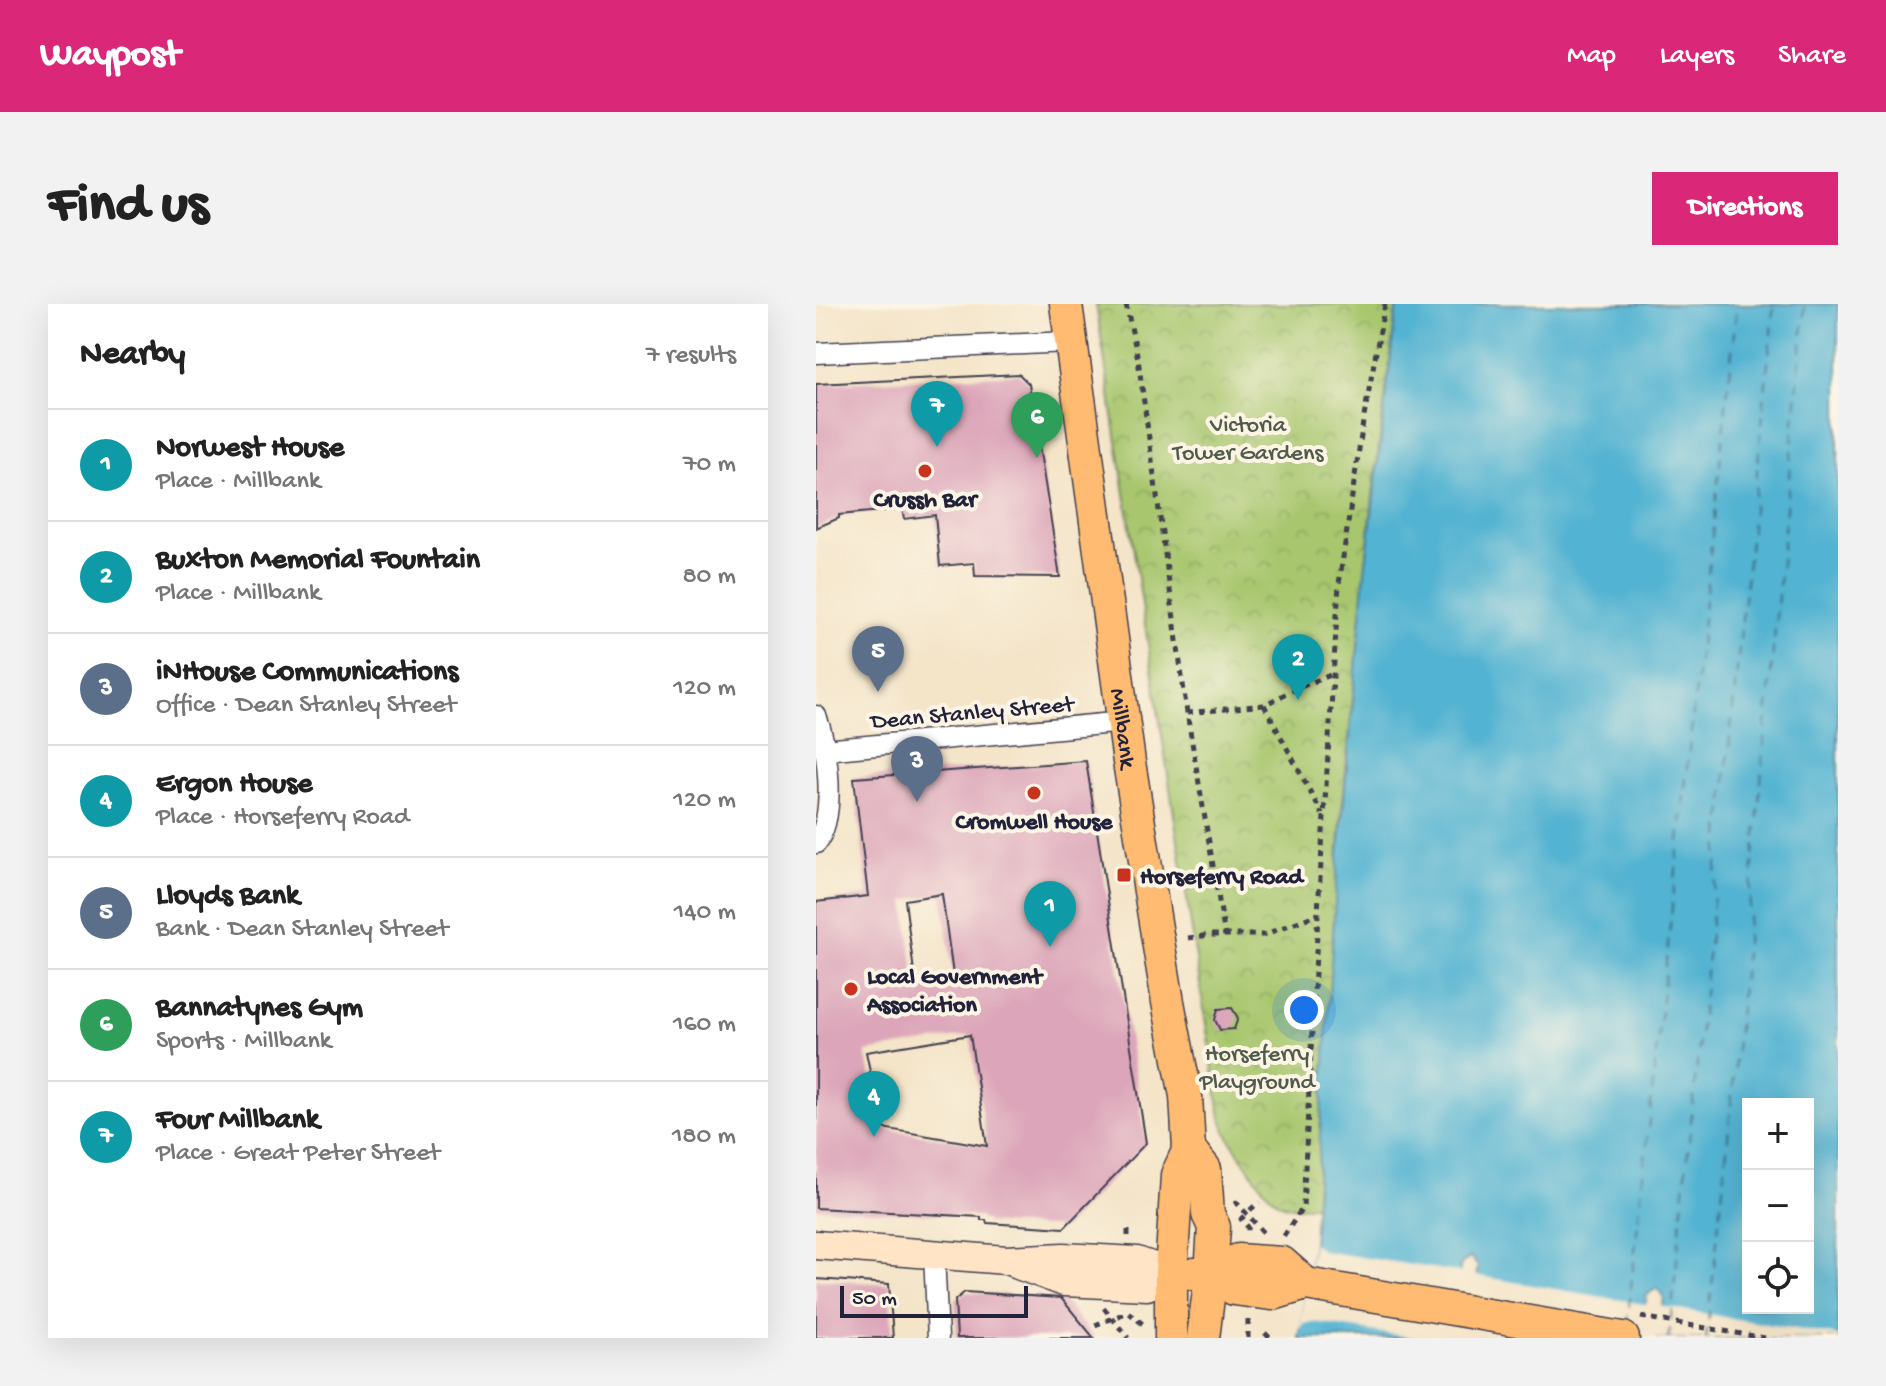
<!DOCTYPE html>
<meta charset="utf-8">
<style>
:root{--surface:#fff;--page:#f2f2f2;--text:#222;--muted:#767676;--line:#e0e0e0;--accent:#db2777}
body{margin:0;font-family:"Gochi Hand",sans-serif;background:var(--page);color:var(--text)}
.controls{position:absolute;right:24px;bottom:24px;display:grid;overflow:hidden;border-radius:0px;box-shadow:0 8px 32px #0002}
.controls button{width:72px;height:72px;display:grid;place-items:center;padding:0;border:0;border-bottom:2px solid var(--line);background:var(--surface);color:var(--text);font:40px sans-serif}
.scale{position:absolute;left:24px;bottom:20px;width:188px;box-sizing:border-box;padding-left:8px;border:4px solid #22223b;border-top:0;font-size:22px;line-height:28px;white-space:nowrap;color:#22223b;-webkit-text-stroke:6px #fcf5e5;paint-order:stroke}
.you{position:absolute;left:488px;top:706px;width:28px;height:28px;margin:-20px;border:6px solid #fff;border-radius:50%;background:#1a73e8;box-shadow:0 0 0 12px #1a73e833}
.badge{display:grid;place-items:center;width:52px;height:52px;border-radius:50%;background:var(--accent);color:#fff;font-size:26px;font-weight:700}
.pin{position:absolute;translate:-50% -66px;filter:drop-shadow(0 2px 4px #0008)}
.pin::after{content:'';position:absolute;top:42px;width:28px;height:24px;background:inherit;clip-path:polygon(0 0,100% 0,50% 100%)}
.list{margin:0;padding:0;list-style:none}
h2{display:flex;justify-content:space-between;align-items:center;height:104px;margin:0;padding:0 32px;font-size:34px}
h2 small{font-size:26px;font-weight:400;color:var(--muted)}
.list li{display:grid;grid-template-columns:52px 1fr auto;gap:24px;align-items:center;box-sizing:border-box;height:112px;padding:0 32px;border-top:2px solid var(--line)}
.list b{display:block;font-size:30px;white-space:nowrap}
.list p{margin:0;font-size:26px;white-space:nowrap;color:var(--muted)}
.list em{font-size:26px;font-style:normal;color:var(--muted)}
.icon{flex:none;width:44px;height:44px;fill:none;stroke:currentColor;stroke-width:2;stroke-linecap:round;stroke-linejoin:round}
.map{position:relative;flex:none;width:1022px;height:1034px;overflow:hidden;border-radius:0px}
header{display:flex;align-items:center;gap:48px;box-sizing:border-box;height:112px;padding:0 40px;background:var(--accent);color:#fff}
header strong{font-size:38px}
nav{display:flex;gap:44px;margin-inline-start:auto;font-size:28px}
.intro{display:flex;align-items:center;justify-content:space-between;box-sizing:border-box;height:192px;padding:0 48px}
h1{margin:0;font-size:56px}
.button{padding:20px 36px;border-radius:0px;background:var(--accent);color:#fff;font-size:28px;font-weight:700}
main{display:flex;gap:48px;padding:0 48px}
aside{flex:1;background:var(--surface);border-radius:0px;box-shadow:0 8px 32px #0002}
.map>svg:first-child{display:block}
.park{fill:url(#park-crowns);stroke:#647454;stroke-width:2}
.water{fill:#53b3d2;stroke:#3a6a86;stroke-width:2;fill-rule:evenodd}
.pier{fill:#f4e4c8}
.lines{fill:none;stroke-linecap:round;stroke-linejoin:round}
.ferry{stroke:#365c77;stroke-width:2;stroke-dasharray:10 8;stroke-linecap:butt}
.building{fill:#dca5b9;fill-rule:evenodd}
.minor-casing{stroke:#423f50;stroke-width:23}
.secondary-casing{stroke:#423f50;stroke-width:31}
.primary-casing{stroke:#423f50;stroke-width:35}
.path{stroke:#423f50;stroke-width:5;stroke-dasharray:6 6;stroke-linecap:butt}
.minor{stroke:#fff;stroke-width:20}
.secondary{stroke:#ffe4c6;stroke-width:28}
.primary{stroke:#febb71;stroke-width:32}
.poi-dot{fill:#c8321e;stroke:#fcf5e5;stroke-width:3}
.labels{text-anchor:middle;stroke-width:8;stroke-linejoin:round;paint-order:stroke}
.park-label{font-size:24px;fill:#515b4c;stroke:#fcf5e5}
.poi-label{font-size:24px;font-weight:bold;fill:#22223b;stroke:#fcf5e5}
.street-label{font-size:24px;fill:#22223b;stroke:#fcf5e5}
</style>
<header>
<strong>Waypost</strong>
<nav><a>Map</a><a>Layers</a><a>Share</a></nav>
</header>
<div class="intro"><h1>Find us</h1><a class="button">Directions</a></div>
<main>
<aside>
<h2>Nearby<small>7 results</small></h2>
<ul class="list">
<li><span class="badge" style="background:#0f9aa8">1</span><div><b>Norwest House</b><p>Place · Millbank</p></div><em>70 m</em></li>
<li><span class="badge" style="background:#0f9aa8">2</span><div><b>Buxton Memorial Fountain</b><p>Place · Millbank</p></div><em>80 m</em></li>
<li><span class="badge" style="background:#5c6f8a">3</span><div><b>iNHouse Communications</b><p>Office · Dean Stanley Street</p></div><em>120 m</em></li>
<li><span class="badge" style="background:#0f9aa8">4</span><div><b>Ergon House</b><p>Place · Horseferry Road</p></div><em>120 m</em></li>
<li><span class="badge" style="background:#5c6f8a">5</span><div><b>Lloyds Bank</b><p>Bank · Dean Stanley Street</p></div><em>140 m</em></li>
<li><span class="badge" style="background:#2e9e5b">6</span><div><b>Bannatynes Gym</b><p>Sports · Millbank</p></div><em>160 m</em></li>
<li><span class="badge" style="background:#0f9aa8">7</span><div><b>Four Millbank</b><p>Place · Great Peter Street</p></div><em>180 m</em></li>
</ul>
</aside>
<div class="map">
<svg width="1022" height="1034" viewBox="0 0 1022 1034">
<defs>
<pattern id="park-crowns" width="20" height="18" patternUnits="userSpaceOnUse" patternTransform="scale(2)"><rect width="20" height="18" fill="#a7c66d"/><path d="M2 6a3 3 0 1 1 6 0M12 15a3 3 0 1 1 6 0" fill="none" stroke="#8faa5f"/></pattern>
</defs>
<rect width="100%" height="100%" fill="#fcf5e5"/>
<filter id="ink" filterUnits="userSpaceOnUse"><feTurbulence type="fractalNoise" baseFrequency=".0125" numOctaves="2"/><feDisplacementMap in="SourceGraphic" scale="16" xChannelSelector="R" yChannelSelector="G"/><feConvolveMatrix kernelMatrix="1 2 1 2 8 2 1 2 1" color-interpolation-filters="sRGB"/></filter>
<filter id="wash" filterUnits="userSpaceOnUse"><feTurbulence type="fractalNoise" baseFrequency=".006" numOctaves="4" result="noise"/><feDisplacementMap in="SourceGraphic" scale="32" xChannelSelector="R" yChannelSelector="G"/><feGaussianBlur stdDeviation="1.8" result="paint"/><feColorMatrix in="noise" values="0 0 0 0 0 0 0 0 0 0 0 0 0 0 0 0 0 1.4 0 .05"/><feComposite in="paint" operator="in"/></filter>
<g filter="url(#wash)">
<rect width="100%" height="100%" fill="#f4e4c8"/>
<!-- park -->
<path class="park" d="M280,0h301l-24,190 -33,338 -24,373c-11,2 -27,3 -37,-2 -13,-6 -50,-62 -55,-77 -3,-7 -4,-16 -6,-24z"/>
<!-- water -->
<path class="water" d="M581,0h441v1034h-181l7,-40 -7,-10 -10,7 -8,43h-175l14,-71 -7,-10 -10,7 -14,74h-148l14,-96 23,-357 29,-314zM932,800h60v204h-60z"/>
<!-- pier -->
<g class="pier">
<path d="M497,939l9,8 141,22 -12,65h-35l-102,-16 -10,2 -5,7z"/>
<path d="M656,971l177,30 -6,33h-183z"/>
<path d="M843,1002l179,30v2h-185z"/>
</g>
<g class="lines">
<!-- ferry -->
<g class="ferry">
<path d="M811,1021l110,-1021"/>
<path d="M853,1034l105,-1034"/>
<path d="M890,1034l19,-168 80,-866"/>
</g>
</g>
<g id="blocks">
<!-- building -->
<g class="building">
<path d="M203,70l10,10 31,193 -85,-1 -1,-13 -34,3 -5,-51 -31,4 -2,-10 -63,6v3l-23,10v-144z"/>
<path d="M270,457l60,382 -82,85 -77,-5 -1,-3h-5v-3l-165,-9v-306l52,-6 -14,-118zM126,590l11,81 -38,5 -10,-80zM154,731l17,111 -105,-18 -16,-76z"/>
<path d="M416,704l6,10 -4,11 -14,1 -5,-10 3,-11z"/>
<path d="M0,975l73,5 4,54h-77z"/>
<path d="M149,988l96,6 33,40h-137l-2,-38z"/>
</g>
</g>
</g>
<g filter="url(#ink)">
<use href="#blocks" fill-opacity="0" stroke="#423f50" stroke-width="2"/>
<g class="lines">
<!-- minor casing -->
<g class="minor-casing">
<g id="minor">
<path d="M0,49l254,-11"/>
<path d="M0,412c12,32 21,99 0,127"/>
<path d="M8,446l300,-28"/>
<path d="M118,951l4,83"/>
</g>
</g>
<!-- secondary casing -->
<g class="secondary-casing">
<g id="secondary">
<path d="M0,941l190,15 57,-3 74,4 34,12"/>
<path d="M202,961l46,17 83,4 24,-13"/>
</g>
</g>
<!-- primary casing -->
<g class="primary-casing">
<g id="primary">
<path id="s1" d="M250,0l63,458 39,240 18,94 3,53 -12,26 -6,98v65"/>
<path d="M373,845l16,20 3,45 6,13 -3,47 -8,64"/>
<path d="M378,970h17l27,-14 44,3 24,21"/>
<path d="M395,970l23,15 30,4 9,1 33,-10 317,54"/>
</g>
</g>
<!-- path -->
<g class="path">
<path d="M310,0l12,55 49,354 38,223"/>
<path d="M448,401l58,109"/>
<path d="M371,409l77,-8 31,-16 38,-15"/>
<path d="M372,634l22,-3h53l55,-21"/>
<path d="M419,897l31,34"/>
<path d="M434,906l9,-8"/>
<path d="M428,912l-3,3 7,8v8"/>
<path d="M312,932v-12"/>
<path d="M468,932l19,-29 16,-313 20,-310 24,-162 22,-118"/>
<path d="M288,1004l24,30"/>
<path d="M825,1013l124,21"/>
<path d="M279,1021l33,-13 16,13"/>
<path d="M449,1029l5,5"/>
<path d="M432,1034v-21"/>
</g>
<!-- minor -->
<use href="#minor" class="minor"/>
<!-- secondary -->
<use href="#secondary" class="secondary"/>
<!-- primary -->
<use href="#primary" class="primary"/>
</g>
</g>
<!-- markers -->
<g class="poi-dot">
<circle cx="109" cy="167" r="8"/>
<circle cx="218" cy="489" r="8"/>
<rect x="300" y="563" width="16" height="16" rx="4"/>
<circle cx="35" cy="685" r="8"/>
</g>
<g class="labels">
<!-- park labels -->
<g class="park-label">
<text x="432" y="127">Victoria<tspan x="432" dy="28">Tower Gardens</tspan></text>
<text x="441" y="756">Horseferry<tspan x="441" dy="28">Playground</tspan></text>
</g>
<!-- poi labels -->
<g class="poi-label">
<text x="109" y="202">Crussh Bar</text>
<text x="218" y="524">Cromwell House</text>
<text x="324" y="579" text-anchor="start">Horseferry Road</text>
<text x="51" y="679" text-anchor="start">Local Government<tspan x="51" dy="28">Association</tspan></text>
</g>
<!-- street labels -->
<g class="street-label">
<text transform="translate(156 407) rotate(-5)" y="8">Dean Stanley Street</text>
<text dy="8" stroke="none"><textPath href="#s1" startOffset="428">Millbank</textPath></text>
</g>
</g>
</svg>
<div class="controls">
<button>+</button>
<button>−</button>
<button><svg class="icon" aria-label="locate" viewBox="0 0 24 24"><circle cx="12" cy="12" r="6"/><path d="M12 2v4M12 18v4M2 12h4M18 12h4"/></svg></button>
</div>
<div class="scale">50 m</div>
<div class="you"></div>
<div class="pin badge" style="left:234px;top:643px;background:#0f9aa8">1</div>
<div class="pin badge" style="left:482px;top:396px;background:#0f9aa8">2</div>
<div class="pin badge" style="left:101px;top:498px;background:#5c6f8a">3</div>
<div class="pin badge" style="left:58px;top:833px;background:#0f9aa8">4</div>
<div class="pin badge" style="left:62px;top:388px;background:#5c6f8a">5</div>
<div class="pin badge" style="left:221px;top:154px;background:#2e9e5b">6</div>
<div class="pin badge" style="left:121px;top:143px;background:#0f9aa8">7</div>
</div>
</main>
